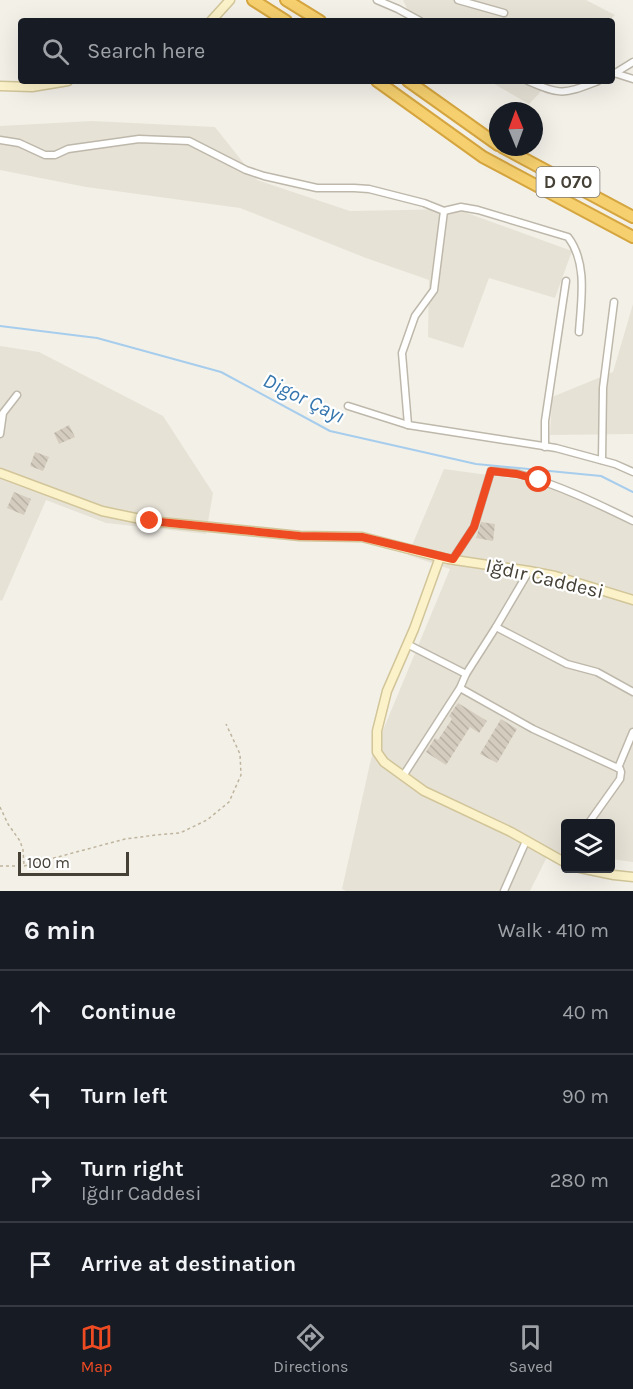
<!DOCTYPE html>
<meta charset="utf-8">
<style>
:root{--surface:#171b24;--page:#20242c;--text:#f1f3f6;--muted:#9ea1a6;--line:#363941;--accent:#ef4b23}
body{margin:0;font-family:Karla,sans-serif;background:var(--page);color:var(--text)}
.controls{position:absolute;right:18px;bottom:18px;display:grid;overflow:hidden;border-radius:6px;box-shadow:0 6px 24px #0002}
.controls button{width:54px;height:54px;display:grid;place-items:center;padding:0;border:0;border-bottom:2px solid var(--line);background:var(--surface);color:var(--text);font:30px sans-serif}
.compass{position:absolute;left:489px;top:102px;width:54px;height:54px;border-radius:50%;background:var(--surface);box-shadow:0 6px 24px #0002;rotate:359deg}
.scale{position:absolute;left:18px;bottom:15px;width:111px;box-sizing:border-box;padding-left:6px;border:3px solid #464137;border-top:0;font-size:16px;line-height:21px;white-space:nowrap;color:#464137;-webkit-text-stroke:4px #fff;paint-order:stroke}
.stop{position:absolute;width:18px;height:18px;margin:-14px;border:4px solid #ef4b23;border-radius:50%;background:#fff}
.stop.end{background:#ef4b23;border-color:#fff;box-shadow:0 2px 6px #0008}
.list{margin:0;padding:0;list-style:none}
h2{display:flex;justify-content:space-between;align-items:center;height:78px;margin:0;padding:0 24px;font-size:26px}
h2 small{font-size:20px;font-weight:400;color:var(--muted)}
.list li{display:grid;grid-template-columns:39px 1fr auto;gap:18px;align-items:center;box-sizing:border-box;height:84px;padding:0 24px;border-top:2px solid var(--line)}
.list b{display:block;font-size:22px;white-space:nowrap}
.list p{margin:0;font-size:20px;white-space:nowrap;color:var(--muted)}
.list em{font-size:20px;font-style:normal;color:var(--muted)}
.icon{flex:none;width:33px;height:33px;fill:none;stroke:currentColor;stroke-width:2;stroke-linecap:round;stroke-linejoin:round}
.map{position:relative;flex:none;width:633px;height:891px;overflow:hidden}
.search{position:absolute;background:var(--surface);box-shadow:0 6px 24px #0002;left:18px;right:18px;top:18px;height:66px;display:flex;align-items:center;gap:15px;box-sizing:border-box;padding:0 21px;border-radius:6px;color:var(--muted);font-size:22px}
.sheet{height:414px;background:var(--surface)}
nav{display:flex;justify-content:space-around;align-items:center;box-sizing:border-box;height:84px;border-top:2px solid var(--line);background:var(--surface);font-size:16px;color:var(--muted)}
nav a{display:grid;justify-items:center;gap:3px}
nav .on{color:var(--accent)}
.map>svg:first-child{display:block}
.residential{fill:#e7e2d6}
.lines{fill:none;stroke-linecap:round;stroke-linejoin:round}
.stream{stroke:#a7cded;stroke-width:2}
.building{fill:url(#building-back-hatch)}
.street-casing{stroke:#beb8ab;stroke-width:9}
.secondary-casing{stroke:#d1c599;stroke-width:11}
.highway-casing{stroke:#d5a53f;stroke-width:14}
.path{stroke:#bfb49d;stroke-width:1.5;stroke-dasharray:3 3;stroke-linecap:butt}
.street{stroke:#fff;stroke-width:6}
.secondary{stroke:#fcf2c9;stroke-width:8}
.highway{stroke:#f6d06f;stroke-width:10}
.route{stroke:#ef4b23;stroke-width:8}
.labels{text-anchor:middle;stroke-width:4.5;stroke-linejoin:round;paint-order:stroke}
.shield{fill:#fff;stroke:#7e7a73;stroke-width:1.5}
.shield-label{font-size:18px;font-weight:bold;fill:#464137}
.street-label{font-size:20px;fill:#464137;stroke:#fff}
.water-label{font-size:21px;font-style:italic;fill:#3575ad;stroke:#fff}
</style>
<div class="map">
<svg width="633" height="891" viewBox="0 0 633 891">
<defs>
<pattern id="building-back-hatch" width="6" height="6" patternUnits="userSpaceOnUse" patternTransform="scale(1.5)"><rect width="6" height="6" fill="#d4ccbe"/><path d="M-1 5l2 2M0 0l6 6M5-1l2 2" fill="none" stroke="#b7b0a4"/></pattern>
</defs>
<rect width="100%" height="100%" fill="#f3f0e8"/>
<!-- residential -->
<g class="residential">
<path d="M403,0h183l29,15 -6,6h-196z"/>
<path d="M489,81h62l-22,23z"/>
<path d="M92,121l123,6 42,53 93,31 106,-2 116,42 -17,47 -66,-20 -26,70 -35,-11 1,-57 -63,-22 -126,-50 -154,-21 -86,-17v-44z"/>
<path d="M633,304v130l-83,1 2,-38 61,-25z"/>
<path d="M0,346l39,6 124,64 50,77 -7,41 -100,-11 -60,-23 -44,101 -2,-1z"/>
<path d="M444,469l116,16 73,37v340l-22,-3 -1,-35h-44l-1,30 -16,-1 -19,38h-184l-4,-2 29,-130 79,-190 -42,-14z"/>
</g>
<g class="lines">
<!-- stream -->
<path class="stream" d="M0,326l97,12 124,34 109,59 146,33 125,12 32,16"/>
</g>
<!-- building -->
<g class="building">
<path d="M69,425l6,12 -16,7 -5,-11z"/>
<path d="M35,452l14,5 -6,14 -13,-5z"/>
<path d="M14,492l17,7 -7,16 -17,-7z"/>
<path d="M481,522l14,2 -2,17 -17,-3z"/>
<path d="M458,703l29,18 -8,12 -9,-6 -24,38 -20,-13 9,-14 3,2 14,-21 -3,-3z"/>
<path d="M501,719l16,10 -20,34 -17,-9z"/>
</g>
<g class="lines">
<!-- street casing -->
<g class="street-casing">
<g id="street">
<path d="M377,0l21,9 22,12"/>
<path d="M458,0l46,13"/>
<path d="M614,73l19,6"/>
<path d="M612,75l21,-13"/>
<path d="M528,81c34,15 36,13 70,0"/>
<path d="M0,140l19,3 26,12h10l13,-6 71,-10 50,2 57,29 18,6 53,12h37l15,1 55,14 20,8 -10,79 -19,26 -13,37 6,72"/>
<path d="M444,211l17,-4 17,3 90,27c20,26 13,64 11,95"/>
<path d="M348,406l60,19 148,23 59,16 18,8"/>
<path d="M0,434l3,-21 14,-18"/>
<path d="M545,447v-26l21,-140"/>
<path d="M602,460l1,-72 11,-86"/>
<path d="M453,559l21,-32 17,-56c10,1 19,1 28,3 40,11 77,29 114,47"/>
<path d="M496,627l71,37 30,8 36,20"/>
<path d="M407,644l59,30"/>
<path d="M460,688l73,41 87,40 1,3 -1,7 -32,45"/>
<path d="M618,768l15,-36"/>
<path d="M403,776l57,-88 6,-14 30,-47 33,-56"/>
<path d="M504,891l22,-50"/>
</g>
</g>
<!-- secondary casing -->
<g class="secondary-casing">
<g id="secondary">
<path d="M211,21l19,-21"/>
<path d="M0,86l32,1 36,-6"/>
<path d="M0,473l102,38 48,10 150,15 62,1 86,22 81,12 26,5 78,24"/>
<path d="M440,557l-26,72 -27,62 -10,40v21l7,10 40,29 87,41 55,31"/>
<path d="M580,868l34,7 19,2"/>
</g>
</g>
<!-- highway casing -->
<g class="highway-casing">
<g id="highway">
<path d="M253,0l33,21"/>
<path d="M286,0l34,21"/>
<path d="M377,81l106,76 150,80"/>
<path d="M408,81l90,64"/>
<path d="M502,147l131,70"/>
</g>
</g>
<!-- path -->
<g class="path">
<path d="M0,807l8,17 12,17 3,9 1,15"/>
<path d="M0,866h24l101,-27 31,-4 24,-2 27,-13 22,-18 12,-27 -1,-21 -14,-30"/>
</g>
<!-- street -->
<use href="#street" class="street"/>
<!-- secondary -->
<use href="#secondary" class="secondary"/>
<!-- highway -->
<use href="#highway" class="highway"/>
</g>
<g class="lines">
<!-- route -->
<path class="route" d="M150,521l150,15 62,1 91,22 21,-32 17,-56 26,3 22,6"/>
</g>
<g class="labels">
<!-- shield labels -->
<rect class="shield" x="536.5" y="167" width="63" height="30" rx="4.5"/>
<g class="shield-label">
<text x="568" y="188">D 070</text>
</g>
<!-- street labels -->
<g class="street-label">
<text transform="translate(545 578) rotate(13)" y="7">Iğdır Caddesi</text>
</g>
<!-- water labels -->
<g class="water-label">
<text transform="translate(304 398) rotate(26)" y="7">Digor Çayı</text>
</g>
</g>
</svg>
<div class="controls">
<button><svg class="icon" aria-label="layers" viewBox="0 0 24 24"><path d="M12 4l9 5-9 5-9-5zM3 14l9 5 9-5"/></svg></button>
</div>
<svg class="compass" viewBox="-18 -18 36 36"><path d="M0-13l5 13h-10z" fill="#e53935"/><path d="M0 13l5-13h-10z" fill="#9ea1a6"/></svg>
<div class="scale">100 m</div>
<div class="stop" style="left:539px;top:480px"></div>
<div class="stop end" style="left:150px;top:521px"></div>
<div class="search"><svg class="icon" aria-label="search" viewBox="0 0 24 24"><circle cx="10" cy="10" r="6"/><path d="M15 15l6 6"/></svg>Search here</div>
</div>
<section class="sheet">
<h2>6 min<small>Walk · 410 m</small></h2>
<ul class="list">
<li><svg class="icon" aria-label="ahead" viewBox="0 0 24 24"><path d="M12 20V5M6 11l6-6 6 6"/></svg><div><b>Continue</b></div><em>40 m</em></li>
<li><svg class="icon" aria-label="left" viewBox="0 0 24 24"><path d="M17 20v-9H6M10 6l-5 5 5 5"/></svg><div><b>Turn left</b></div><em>90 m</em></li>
<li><svg class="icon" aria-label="right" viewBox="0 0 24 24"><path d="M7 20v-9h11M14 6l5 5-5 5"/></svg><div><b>Turn right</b><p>Iğdır Caddesi</p></div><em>280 m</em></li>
<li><svg class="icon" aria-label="arrive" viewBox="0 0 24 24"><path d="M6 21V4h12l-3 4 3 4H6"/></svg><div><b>Arrive at destination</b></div></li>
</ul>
</section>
<nav>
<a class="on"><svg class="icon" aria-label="map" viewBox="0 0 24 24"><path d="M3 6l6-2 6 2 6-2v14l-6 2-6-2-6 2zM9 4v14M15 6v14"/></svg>Map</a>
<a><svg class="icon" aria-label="directions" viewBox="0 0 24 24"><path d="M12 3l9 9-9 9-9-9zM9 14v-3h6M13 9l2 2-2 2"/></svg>Directions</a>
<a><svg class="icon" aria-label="saved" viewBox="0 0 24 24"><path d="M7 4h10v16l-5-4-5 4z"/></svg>Saved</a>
</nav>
